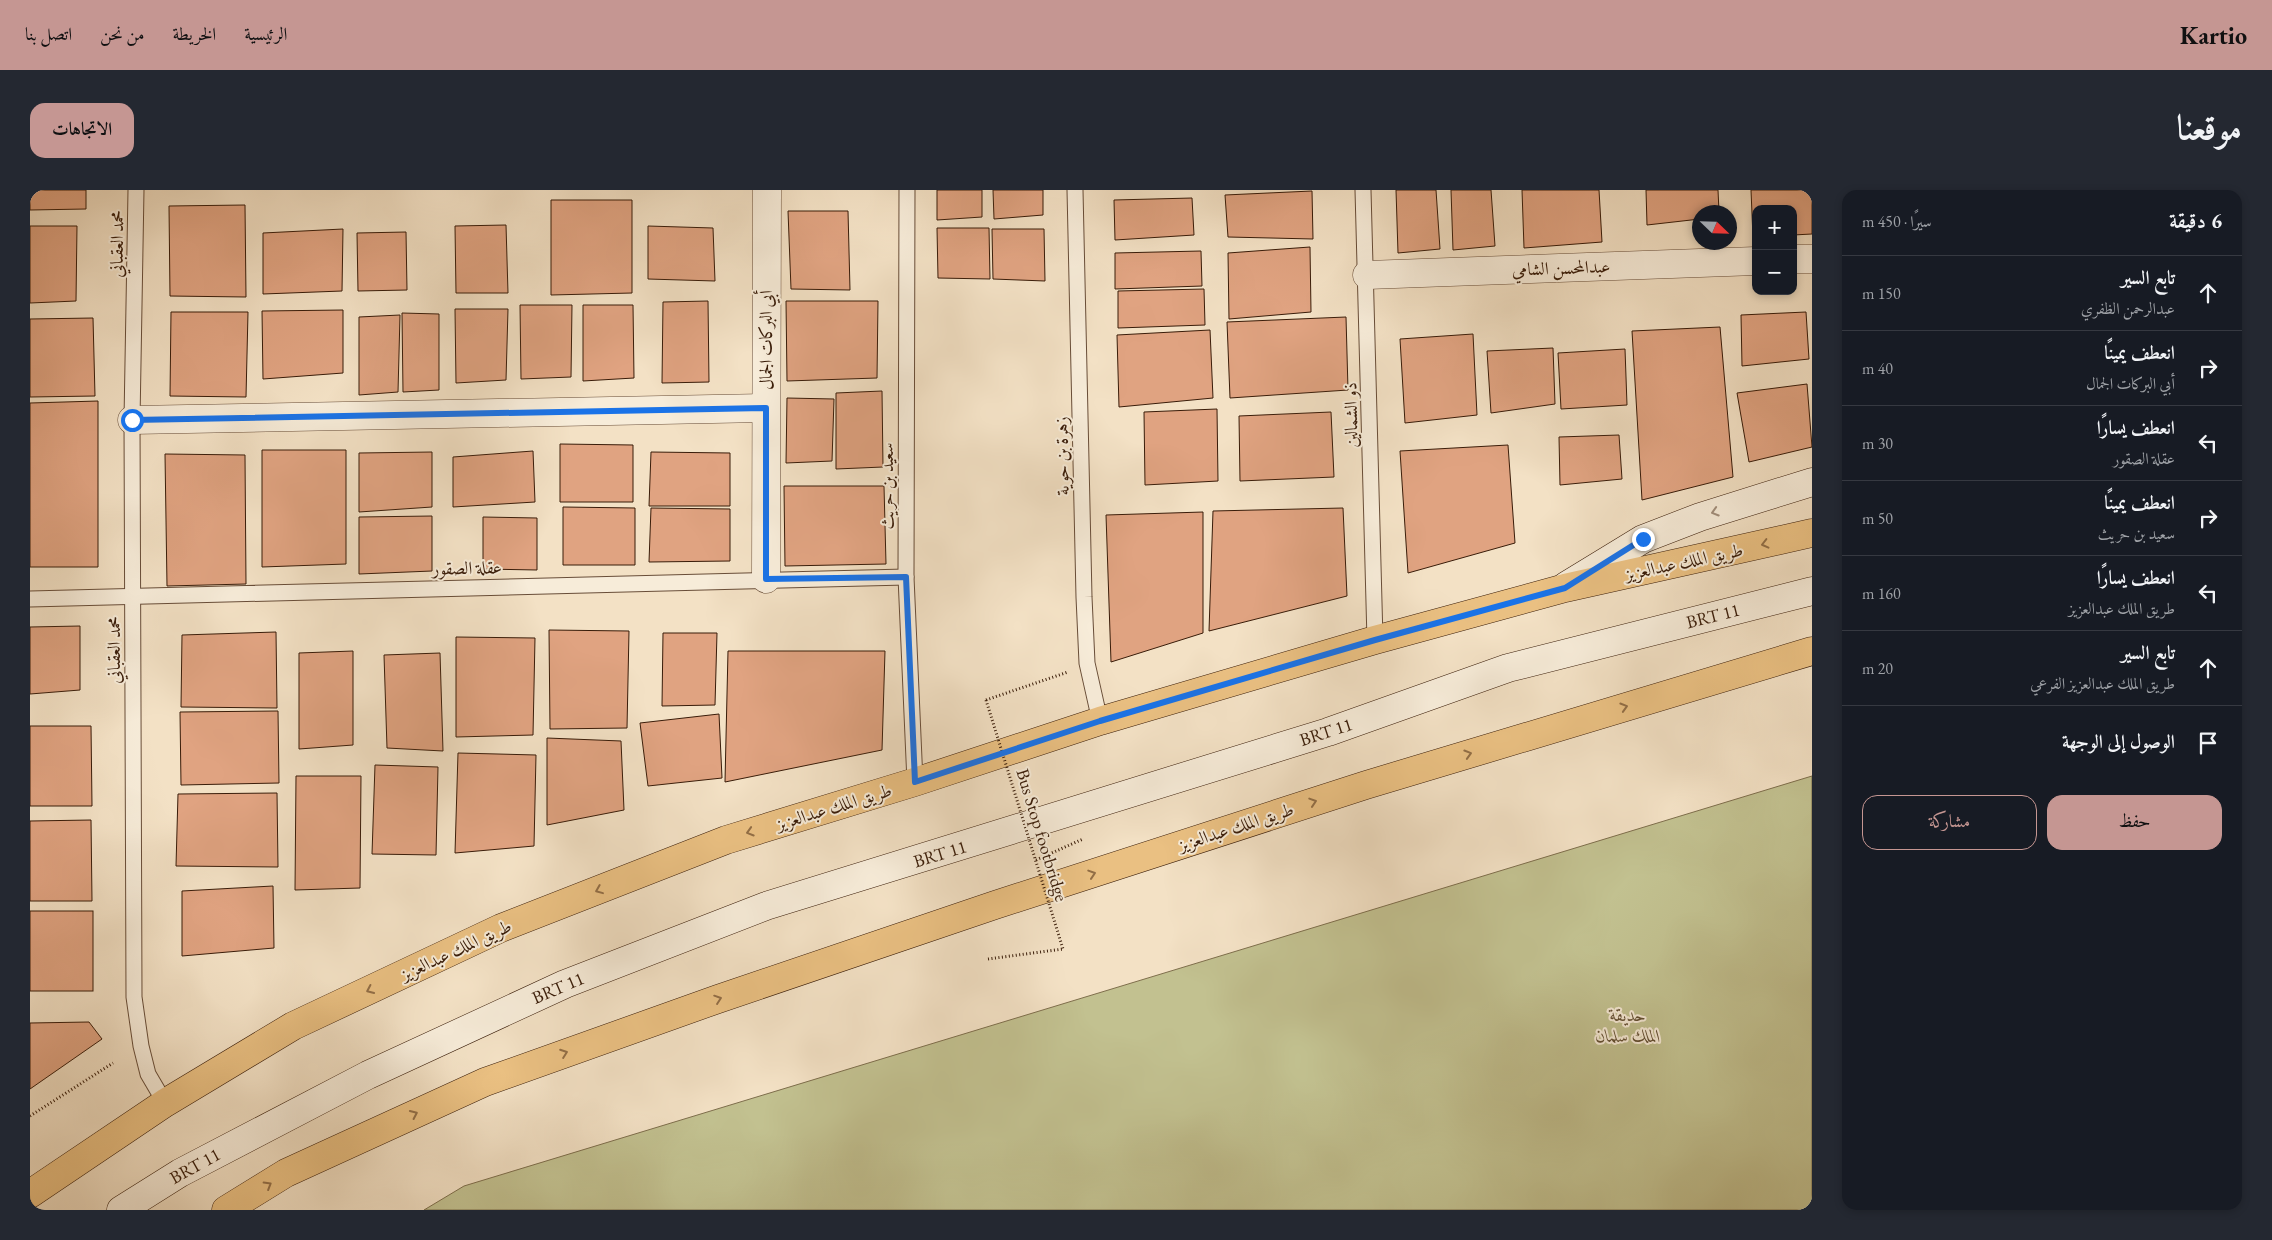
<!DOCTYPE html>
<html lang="ar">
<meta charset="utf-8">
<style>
:root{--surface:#171b24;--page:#242831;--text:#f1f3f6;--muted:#9ea1a6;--line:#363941;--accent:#c59692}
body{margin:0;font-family:"EB Garamond",Amiri,serif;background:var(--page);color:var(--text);direction:rtl}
.controls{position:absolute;right:15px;top:15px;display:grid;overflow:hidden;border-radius:10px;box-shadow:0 2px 8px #0003}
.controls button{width:45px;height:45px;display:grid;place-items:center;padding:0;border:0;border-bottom:1px solid var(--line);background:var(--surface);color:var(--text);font:25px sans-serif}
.compass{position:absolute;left:1662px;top:15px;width:45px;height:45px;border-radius:50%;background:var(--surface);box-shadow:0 2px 8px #0003;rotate:113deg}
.stop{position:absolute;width:15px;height:15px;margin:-11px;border:4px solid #1a73e8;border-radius:50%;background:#fff}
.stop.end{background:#1a73e8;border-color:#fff;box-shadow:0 1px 5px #0008}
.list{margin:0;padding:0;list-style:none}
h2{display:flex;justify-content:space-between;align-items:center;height:65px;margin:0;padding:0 20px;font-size:21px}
h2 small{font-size:16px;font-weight:400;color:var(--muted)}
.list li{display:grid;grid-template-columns:32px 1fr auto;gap:15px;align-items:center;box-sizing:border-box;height:75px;padding:0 20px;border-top:1px solid var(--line)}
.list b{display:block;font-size:19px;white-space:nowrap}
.list p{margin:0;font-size:16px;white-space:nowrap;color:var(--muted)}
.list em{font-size:16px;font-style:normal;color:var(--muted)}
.actions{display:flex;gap:10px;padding:15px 20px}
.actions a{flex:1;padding:11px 0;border:1px solid var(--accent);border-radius:15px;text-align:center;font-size:18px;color:var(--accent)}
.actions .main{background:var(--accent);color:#111}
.icon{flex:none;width:28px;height:28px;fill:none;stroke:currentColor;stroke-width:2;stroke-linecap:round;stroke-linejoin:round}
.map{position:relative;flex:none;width:1782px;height:1020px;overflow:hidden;direction:ltr;border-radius:15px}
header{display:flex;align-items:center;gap:30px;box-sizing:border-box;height:70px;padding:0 25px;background:var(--accent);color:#111}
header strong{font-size:24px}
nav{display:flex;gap:28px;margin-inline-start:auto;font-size:18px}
.intro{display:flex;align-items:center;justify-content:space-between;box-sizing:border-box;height:120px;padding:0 30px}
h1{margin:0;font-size:35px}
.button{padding:12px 22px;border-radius:15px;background:var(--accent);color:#111;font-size:18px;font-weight:700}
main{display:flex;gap:30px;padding:0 30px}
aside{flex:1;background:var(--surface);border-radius:15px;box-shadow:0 2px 8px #0003}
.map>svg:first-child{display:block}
.green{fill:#c2c190;stroke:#7e6e4c}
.building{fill:#e0a381;stroke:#391c09}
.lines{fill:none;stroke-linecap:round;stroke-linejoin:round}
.lane-casing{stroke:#684d38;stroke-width:17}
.street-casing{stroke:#684d38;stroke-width:29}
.secondary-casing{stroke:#391c09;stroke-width:29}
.primary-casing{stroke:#391c09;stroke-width:29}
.path{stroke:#391c09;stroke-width:3;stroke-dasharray:1 2.5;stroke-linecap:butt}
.lane{stroke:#f7ecd9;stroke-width:15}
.street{stroke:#f7ecd9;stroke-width:28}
.secondary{stroke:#f7ecd9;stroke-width:28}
.primary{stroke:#eac082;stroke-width:28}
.path-bridge{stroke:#391c09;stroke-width:3;stroke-dasharray:1 2.5;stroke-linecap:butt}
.oneway{stroke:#a28e7b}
.oneway2{stroke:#926e46}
.route{stroke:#1a73e8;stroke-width:6}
.labels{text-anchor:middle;stroke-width:4;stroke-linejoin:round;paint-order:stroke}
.street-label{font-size:18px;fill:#391c09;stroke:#f7ecd9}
.park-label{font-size:18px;font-style:italic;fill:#624e32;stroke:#f7ecd9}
</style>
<header>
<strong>Kartio</strong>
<nav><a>الرئيسية</a><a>الخريطة</a><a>من نحن</a><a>اتصل بنا</a></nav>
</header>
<div class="intro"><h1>موقعنا</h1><a class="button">الاتجاهات</a></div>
<main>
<aside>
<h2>6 دقيقة<small>سيرًا · 450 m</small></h2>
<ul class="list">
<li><svg class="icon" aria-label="ahead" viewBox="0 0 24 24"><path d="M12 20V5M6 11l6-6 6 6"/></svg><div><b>تابع السير</b><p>عبدالرحمن الظفري</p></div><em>150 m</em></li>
<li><svg class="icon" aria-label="right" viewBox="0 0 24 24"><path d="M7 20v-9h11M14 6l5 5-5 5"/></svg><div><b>انعطف يمينًا</b><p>أبي البركات الجمال</p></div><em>40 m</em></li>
<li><svg class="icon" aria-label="left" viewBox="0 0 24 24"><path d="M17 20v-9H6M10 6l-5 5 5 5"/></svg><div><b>انعطف يسارًا</b><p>عقلة الصقور</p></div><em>30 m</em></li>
<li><svg class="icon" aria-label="right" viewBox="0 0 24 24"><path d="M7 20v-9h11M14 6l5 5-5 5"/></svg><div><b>انعطف يمينًا</b><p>سعيد بن حريث</p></div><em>50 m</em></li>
<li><svg class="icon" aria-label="left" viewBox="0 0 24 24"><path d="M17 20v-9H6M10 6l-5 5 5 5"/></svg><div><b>انعطف يسارًا</b><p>طريق الملك عبدالعزيز</p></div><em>160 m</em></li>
<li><svg class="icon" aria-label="ahead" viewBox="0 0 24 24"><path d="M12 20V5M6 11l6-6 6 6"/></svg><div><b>تابع السير</b><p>طريق الملك عبدالعزيز الفرعي</p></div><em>20 m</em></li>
<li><svg class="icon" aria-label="arrive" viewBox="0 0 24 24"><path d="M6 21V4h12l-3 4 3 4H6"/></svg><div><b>الوصول إلى الوجهة</b></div></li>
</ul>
<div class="actions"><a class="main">حفظ</a><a>مشاركة</a></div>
</aside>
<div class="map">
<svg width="1782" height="1020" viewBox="0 0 1782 1020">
<rect width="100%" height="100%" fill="#f3e1c5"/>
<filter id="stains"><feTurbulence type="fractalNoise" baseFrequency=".004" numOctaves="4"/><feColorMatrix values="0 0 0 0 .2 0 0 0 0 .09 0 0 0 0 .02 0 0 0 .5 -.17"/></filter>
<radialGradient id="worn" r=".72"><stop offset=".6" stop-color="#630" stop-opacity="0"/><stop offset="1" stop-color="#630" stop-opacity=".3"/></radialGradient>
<!-- green -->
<path class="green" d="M1782,586v434h-1388l40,-24z"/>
<!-- building -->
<g class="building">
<path d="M0,0h56v19l-56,1z"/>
<path d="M907,0h45v27l-45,3z"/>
<path d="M963,0h50v25l-49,4z"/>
<path d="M1366,0h40l4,59 -42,4z"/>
<path d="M1421,0h40l4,56 -42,4z"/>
<path d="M1492,0h77l3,52 -78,6z"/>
<path d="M1616,0h72l1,22h-19v7l-53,6z"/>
<path d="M1721,0h61v44l-19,1v-26h-37v29h-3z"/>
<path d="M1282,1l1,48 -85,-2 -3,-42z"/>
<path d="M1162,8l2,37 -79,5 -1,-40z"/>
<path d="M521,10h81v93l-81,2z"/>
<path d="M215,15l1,92 -76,-1 -1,-90z"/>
<path d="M758,21h60l2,79 -59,-1z"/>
<path d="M476,35l2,68h-52l-1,-67z"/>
<path d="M0,36h47l-1,75 -46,2z"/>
<path d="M618,36l65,2 2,53 -67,-2z"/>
<path d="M907,38h52l1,51 -52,-1z"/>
<path d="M313,39l-1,62 -79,3v-61z"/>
<path d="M962,39h52l1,52 -52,-2z"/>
<path d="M376,42l1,58 -49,1 -1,-58z"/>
<path d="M1280,57l1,65 -82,7 -1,-66z"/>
<path d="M1171,61l1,35 -87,3v-36z"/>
<path d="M1174,99l1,36 -87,3v-37z"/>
<path d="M678,111l1,81 -47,1 1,-81z"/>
<path d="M756,111h92l-1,77 -90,3z"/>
<path d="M490,115h52l-1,72 -50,2z"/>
<path d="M553,115h50l1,73 -51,3z"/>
<path d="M425,119h53l-2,71 -50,3z"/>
<path d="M313,120v63l-80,6 -1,-68z"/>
<path d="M141,122h77l-2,85 -76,-1z"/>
<path d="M1776,122l3,47 -67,7 -1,-51z"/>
<path d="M372,123l37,1v76l-36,2z"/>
<path d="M370,125l-2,77 -39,3v-78z"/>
<path d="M1316,127l2,73 -118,8 -3,-76z"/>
<path d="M63,128l2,78 -65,1v-78z"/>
<path d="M1690,137l13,150 -91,23 -10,-169z"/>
<path d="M1180,140l3,68 -94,9 -2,-72z"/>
<path d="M1443,144l4,81 -72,8 -5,-84z"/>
<path d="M1523,158l2,56 -64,9 -4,-62z"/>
<path d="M1595,159l2,56 -66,4 -3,-56z"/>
<path d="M1777,194l5,63 -63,15 -12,-69z"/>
<path d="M852,201l1,76 -47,2v-76z"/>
<path d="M757,208l47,1 -2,62 -46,2z"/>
<path d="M68,211v166h-68v-164z"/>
<path d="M1187,219l1,72 -73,4 -1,-73z"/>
<path d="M1301,222l3,65 -94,4 -1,-65z"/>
<path d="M1589,245l3,44 -62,6 -1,-48z"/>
<path d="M530,254l73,1v57h-73z"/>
<path d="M1478,255l7,98 -107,30 -8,-122z"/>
<path d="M232,260h84v114l-84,3z"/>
<path d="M503,261l2,51 -82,5v-50z"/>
<path d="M402,262v55l-73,5v-59z"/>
<path d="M621,262l79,1v53h-81z"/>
<path d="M135,264l80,1 1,129 -79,2z"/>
<path d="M754,296h100l2,78 -101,2z"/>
<path d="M533,317l72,1v57h-72z"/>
<path d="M621,318l79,1v52l-81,1z"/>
<path d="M1313,318l4,88 -138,35 4,-120z"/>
<path d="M1173,322v121l-92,29 -5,-147z"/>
<path d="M402,326v55l-73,3v-57z"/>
<path d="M453,327l54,1v52l-54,-1z"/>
<path d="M50,436v64l-50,4v-67z"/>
<path d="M519,440l80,1 -2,97 -77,1z"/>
<path d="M246,442l1,76 -96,-1 1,-72z"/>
<path d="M633,443h54l-2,72 -53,1z"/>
<path d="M426,447l79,1 -2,97 -77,2z"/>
<path d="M323,461v94l-54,4v-96z"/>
<path d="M698,461h157l-3,99 -157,32z"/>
<path d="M410,463l3,98 -56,-3 -3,-93z"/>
<path d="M248,521l1,72 -98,2 -1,-73z"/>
<path d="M689,524l3,64 -74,8 -8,-63z"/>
<path d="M0,536h61l1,80h-62z"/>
<path d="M517,548l74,3 3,69 -77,15z"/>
<path d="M428,563l78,2 -2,91 -79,7z"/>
<path d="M345,575l63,2 -2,88 -64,-1z"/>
<path d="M266,586h65l-1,112 -65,2z"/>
<path d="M247,603l1,74 -102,-1 2,-72z"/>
<path d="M61,630l1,81h-62v-80z"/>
<path d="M243,696l1,62 -92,8v-65z"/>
<rect x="0" y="721" width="63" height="80"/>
<path d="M59,832l13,17 -72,50v-66z"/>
</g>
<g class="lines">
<!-- lane casing -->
<g class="lane-casing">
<g id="lane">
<path d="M106,0l-4,230 2,577 7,49 7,28 17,29"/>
<path d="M877,0l-1,387 9,205"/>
<path d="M1045,0l9,407 3,66 13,58"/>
<path d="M1333,0l12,450"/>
<path d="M0,409l876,-22"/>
</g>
</g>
<!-- street casing -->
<g class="street-casing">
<g id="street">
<path d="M1763,69h19"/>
<path d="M1337,85l389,-14"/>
<path d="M102,230l634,-12"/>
<path d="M736,389l1,-389"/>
</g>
</g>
<!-- secondary casing -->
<g class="secondary-casing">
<g id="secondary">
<path d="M1536,396l77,-47 57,-22 112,-35"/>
<path d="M91,1020l59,-37 188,-98 197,-91 201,-78 562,-174 180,-64 304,-77"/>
</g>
</g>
<!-- primary casing -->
<g class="primary-casing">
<g id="primary">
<path d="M0,1004l135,-91 128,-77 208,-98 225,-88 189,-58 185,-61 275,-81 190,-52 247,-55"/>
<path d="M196,1020l60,-37 199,-91 233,-83 277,-94 371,-120 446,-134"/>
</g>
</g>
<!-- path -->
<g class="path">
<path d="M956,510l82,-28"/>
<path d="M1006,670l47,-21"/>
<path d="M958,769l75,-10"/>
<path d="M0,926l83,-53"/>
</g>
<!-- lane -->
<use href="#lane" class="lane"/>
<!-- street -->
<use href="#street" class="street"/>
<!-- secondary -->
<use href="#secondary" class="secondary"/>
<!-- primary -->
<use href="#primary" class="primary"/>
<!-- path-bridge -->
<path class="path-bridge" d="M956,510l77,249"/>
</g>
<!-- one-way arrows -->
<defs><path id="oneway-chevron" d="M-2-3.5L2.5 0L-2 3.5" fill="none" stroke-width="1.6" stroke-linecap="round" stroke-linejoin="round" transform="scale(1.25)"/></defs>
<use class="oneway" href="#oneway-chevron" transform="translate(1685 322) rotate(163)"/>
<g class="oneway2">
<use href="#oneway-chevron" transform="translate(1735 354) rotate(166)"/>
<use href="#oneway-chevron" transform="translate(1594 517) rotate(-17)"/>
<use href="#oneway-chevron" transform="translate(1438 564) rotate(-17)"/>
<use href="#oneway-chevron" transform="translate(1283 612) rotate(-18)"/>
<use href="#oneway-chevron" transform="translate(720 642) rotate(163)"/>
<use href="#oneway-chevron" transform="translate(1062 684) rotate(-18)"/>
<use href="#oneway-chevron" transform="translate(569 700) rotate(158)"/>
<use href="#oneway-chevron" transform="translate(340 800) rotate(155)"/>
<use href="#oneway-chevron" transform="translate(688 809) rotate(-19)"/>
<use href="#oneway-chevron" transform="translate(534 863) rotate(-20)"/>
<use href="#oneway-chevron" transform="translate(384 924) rotate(-25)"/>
<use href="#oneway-chevron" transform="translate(238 995) rotate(-31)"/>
</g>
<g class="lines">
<!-- route -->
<path class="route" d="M102,230l634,-12v171l140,-2 9,205 185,-61 275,-81 190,-52 78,-49"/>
</g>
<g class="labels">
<!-- street labels -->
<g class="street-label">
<text transform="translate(87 54) rotate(-89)" y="6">محمد العقباني</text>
<text transform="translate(1531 78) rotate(-2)" y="6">عبدالمحسن الشامي</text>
<text transform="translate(736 150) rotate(-90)" y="6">أبي البركات الجمال</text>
<text transform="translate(1321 225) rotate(-91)" y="6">ذو الشمالين</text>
<text transform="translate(1032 266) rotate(-91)" y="6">زهرة بن حوية</text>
<text transform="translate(857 296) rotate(-90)" y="6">سعيد بن حريث</text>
<text transform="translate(1654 372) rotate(-12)" y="6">طريق الملك عبدالعزيز</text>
<text transform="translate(437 378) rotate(-1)" y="6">عقلة الصقور</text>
<text transform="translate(1683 426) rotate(-14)" y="6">BRT 11</text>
<text transform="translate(84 460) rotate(-90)" y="6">محمد العقباني</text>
<text transform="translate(1296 542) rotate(-18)" y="6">BRT 11</text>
<text transform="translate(804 617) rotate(-17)" y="6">طريق الملك عبدالعزيز</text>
<text transform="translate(1206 637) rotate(-18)" y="6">طريق الملك عبدالعزيز</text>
<text transform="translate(1012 645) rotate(73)" y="6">Bus Stop footbridge</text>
<text transform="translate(910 664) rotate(-17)" y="6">BRT 11</text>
<text transform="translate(426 760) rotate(-25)" y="6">طريق الملك عبدالعزيز</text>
<text transform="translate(528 798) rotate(-23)" y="6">BRT 11</text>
<text transform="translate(165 976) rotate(-29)" y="6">BRT 11</text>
</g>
<!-- park labels -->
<g class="park-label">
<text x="1598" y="831">حديقة<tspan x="1598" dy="21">الملك سلمان</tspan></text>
</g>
</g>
<rect width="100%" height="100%" filter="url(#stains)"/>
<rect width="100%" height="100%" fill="url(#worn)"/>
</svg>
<div class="controls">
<button>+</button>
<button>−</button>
</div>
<svg class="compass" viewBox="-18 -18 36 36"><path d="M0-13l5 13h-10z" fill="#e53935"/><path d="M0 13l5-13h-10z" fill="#9ea1a6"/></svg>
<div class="stop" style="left:102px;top:230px"></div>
<div class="stop end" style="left:1613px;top:349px"></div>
</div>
</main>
